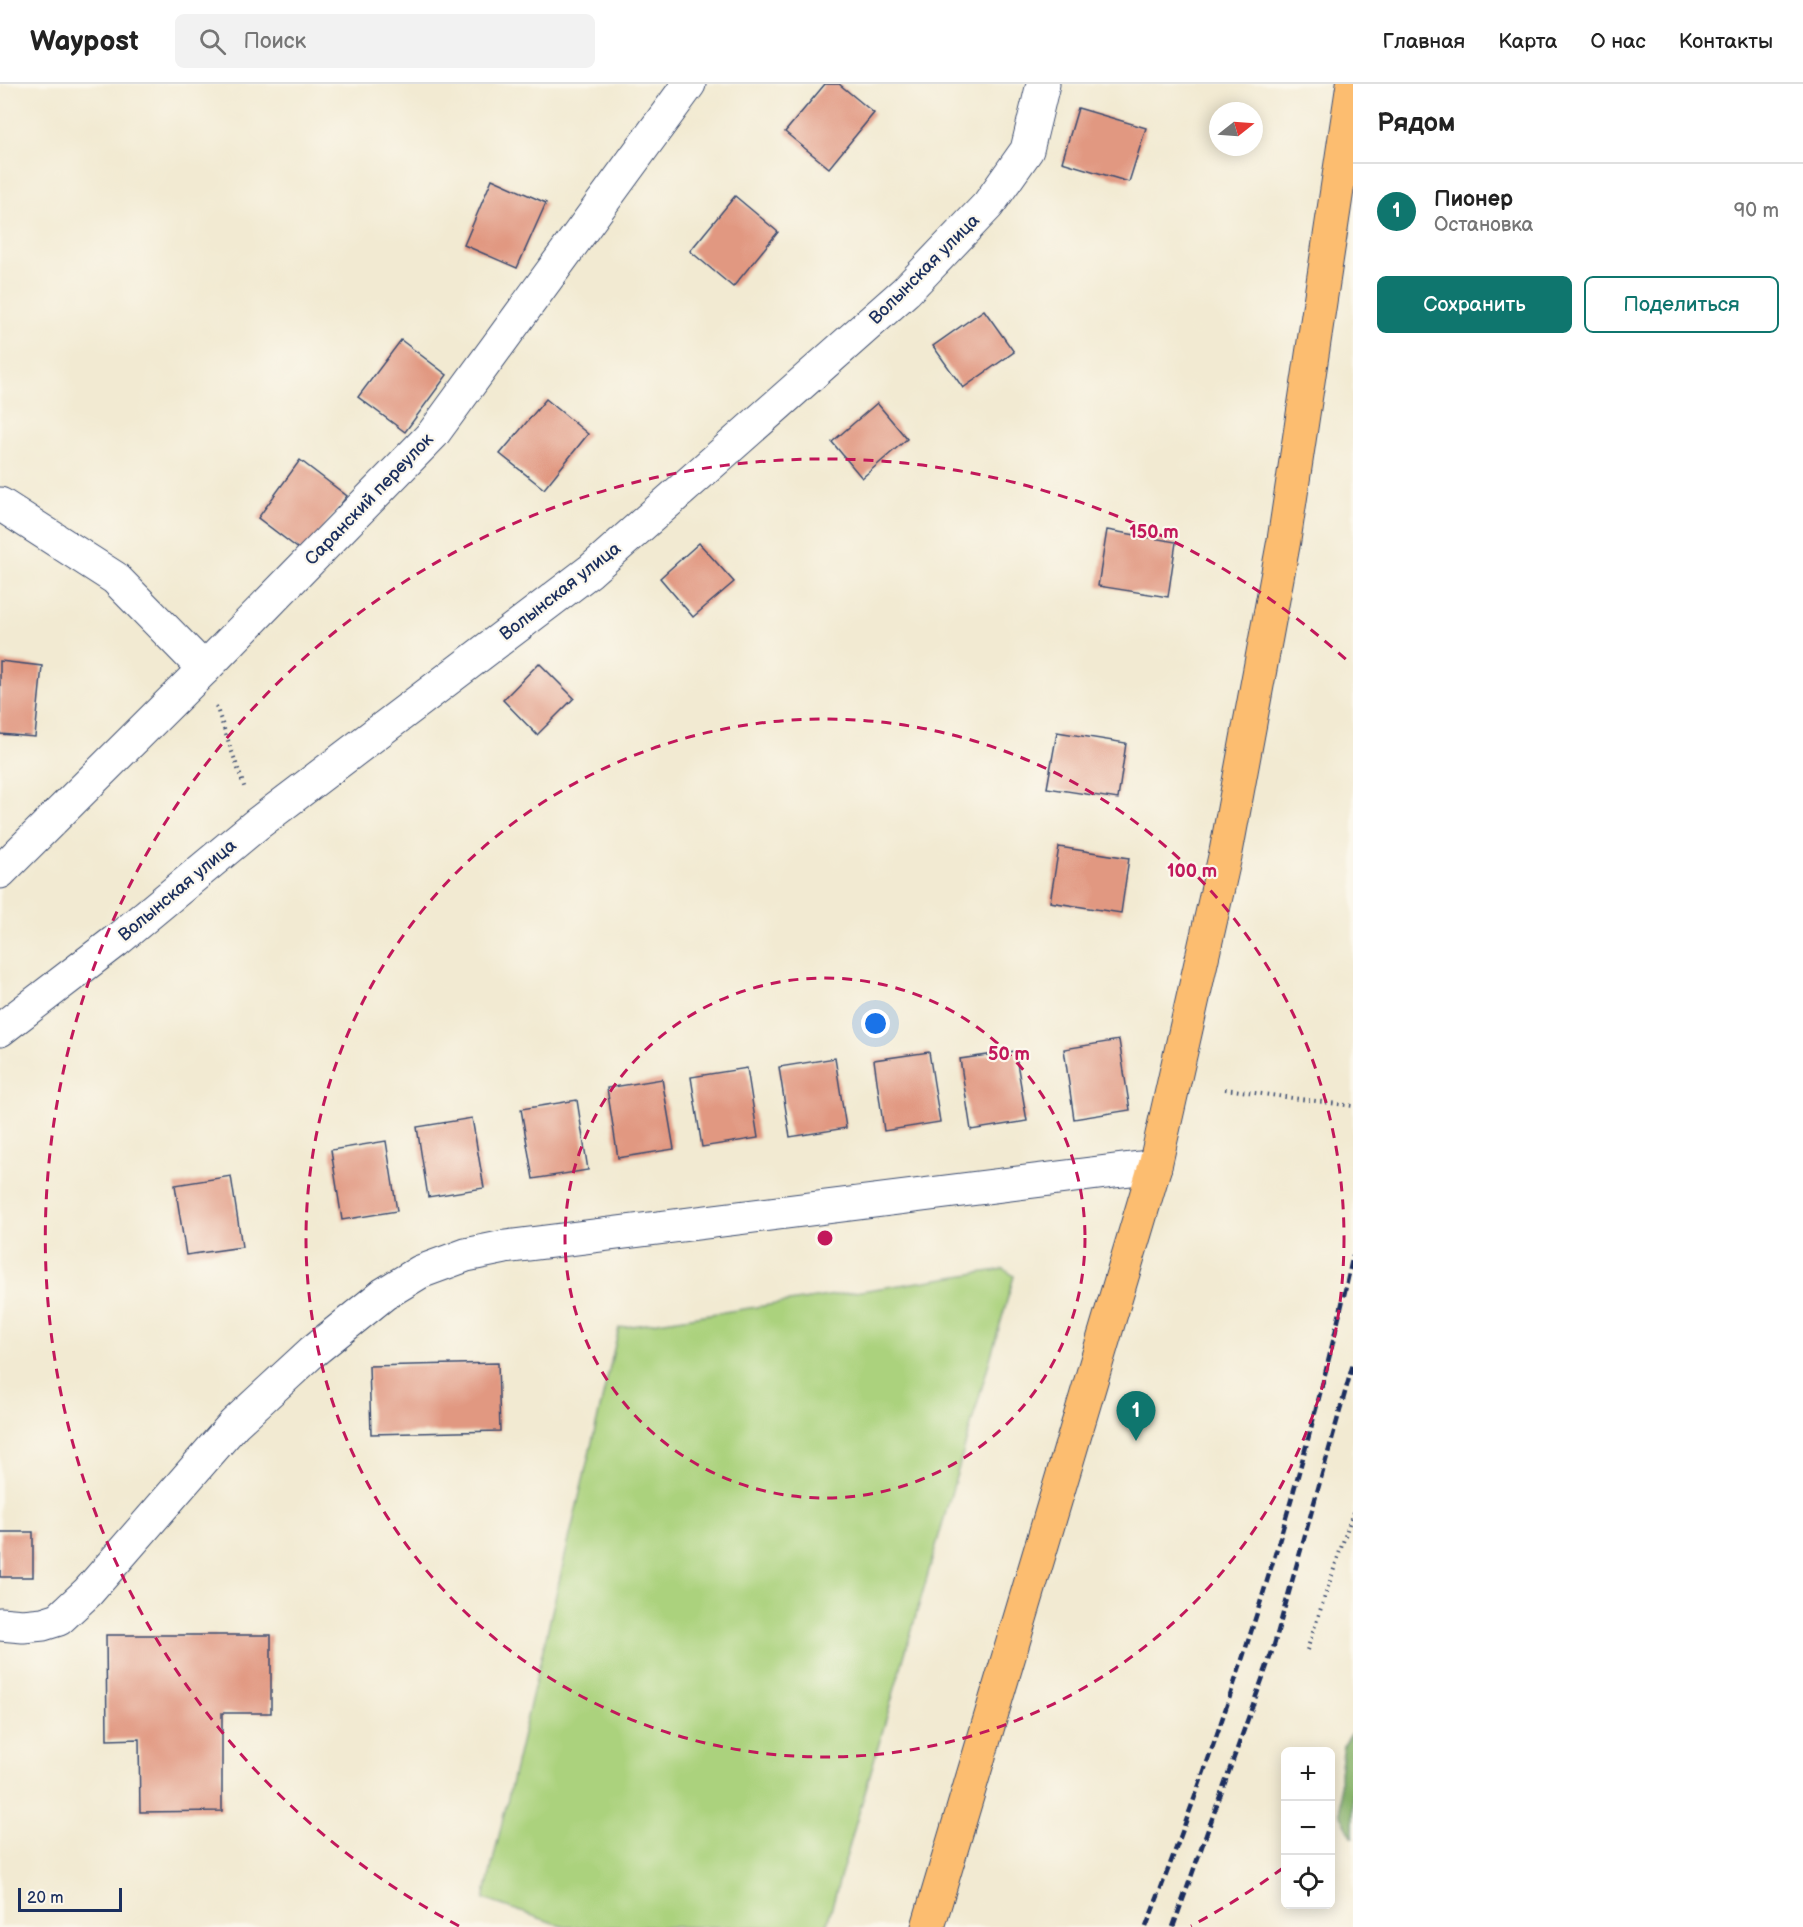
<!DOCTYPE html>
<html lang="ru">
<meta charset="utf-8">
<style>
:root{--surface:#fff;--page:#f2f2f2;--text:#222;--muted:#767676;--line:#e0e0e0;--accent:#0f766e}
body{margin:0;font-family:"Balsamiq Sans",sans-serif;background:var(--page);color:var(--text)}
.controls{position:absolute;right:18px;bottom:18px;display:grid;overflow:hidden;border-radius:9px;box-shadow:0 3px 15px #0003}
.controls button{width:54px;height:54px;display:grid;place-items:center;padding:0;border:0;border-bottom:2px solid var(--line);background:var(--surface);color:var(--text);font:30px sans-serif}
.compass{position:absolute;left:1209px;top:18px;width:54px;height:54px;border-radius:50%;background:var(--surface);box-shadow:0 3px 15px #0003;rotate:73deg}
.scale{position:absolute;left:18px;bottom:15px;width:104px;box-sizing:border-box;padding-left:6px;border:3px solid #1b2f5e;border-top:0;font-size:16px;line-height:21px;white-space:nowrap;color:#1b2f5e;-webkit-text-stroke:4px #fbf7ec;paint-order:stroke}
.you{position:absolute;left:876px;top:940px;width:21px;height:21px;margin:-15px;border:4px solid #fff;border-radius:50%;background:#1a73e8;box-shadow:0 0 0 9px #1a73e833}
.badge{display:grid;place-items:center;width:39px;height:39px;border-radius:50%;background:var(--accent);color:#fff;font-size:20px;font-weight:700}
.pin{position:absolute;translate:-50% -50px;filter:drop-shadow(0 2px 3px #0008)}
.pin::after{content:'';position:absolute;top:32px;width:21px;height:18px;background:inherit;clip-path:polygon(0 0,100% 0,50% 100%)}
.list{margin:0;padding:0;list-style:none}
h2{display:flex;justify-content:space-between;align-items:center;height:78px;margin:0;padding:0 24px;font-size:26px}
h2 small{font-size:20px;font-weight:400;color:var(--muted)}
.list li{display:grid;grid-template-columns:39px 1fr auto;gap:18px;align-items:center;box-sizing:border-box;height:96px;padding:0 24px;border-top:2px solid var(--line)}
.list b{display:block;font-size:22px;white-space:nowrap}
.list p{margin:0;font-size:20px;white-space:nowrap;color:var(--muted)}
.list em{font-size:20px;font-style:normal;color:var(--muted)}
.actions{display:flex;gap:12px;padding:18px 24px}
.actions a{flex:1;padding:14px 0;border:2px solid var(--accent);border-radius:9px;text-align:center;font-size:21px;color:var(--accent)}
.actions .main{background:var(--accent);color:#fff}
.icon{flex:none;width:33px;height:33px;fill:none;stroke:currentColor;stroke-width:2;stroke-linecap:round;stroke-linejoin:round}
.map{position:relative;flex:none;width:1353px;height:1843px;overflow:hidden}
header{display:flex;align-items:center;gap:36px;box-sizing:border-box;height:84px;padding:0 30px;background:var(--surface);border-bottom:2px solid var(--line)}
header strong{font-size:28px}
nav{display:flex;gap:33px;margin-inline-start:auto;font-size:21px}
.search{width:420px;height:54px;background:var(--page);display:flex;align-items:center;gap:15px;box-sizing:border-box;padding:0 21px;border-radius:9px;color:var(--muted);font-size:22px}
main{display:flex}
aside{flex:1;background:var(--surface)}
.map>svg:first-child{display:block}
.green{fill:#abd27d;stroke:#63806e;stroke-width:1.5}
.forest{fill:#88b46c;stroke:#527265;stroke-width:1.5}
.building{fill:#e19881}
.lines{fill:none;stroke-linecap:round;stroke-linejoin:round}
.minor-casing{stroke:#3b4b6f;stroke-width:35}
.major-casing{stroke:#3b4b6f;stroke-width:35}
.path{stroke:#3b4b6f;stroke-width:4;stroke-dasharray:1.5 4.5;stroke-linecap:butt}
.minor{stroke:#fff;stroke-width:33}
.major{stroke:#fcbd6f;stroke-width:33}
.rail{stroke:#1b2f5e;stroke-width:4.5;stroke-dasharray:9 4.5;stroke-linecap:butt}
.ring{fill:none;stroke:#c2185b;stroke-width:3;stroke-dasharray:10 8}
.labels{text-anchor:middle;stroke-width:4.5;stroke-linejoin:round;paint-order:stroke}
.street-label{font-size:18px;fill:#1b2f5e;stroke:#fbf7ec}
.centre{fill:#c2185b;stroke:#fbf7ec;stroke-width:3}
.ring-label{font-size:18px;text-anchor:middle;font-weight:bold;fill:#c2185b;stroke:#fbf7ec;stroke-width:4.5;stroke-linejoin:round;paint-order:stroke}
</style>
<header>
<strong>Waypost</strong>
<div class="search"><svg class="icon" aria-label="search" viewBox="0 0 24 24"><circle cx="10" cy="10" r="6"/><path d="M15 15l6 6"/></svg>Поиск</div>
<nav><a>Главная</a><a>Карта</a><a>О нас</a><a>Контакты</a></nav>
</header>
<main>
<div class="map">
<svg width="1353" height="1843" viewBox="0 0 1353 1843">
<rect width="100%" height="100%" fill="#fbf7ec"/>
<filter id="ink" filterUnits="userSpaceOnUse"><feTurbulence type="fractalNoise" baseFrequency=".0167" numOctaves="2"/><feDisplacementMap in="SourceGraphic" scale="12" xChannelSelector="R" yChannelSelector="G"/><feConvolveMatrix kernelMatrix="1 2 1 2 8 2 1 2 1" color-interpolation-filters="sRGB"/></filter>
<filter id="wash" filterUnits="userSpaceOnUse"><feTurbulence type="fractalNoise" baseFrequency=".008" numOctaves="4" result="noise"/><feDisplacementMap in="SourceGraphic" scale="24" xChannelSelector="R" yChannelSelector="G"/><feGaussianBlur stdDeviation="1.35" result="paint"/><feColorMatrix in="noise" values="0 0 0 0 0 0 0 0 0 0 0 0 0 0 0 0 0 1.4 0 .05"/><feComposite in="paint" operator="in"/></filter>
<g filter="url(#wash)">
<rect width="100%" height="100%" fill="#f2ead2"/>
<!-- green -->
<path class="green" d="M1004,1185l10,7 -188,651h-261l-81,-28 135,-571z"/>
<!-- forest -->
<path class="forest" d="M1353,1647v107l-12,-22 -1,-43 4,-28z"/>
<g id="blocks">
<!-- building -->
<g class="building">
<path d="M825,0h14l35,29 -45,55 -44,-36z"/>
<path d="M1078,24l68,20 -17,54 -67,-20z"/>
<path d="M492,95l54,24 -29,65 -53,-23z"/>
<path d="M735,112l43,36 -45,55 -43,-36z"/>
<path d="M984,226l30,42 -51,36 -30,-42z"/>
<path d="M401,256l46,35 -42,57 -47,-35z"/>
<path d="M546,315l42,35 -44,55 -44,-35z"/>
<path d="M877,319l30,36 -45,39 -30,-36z"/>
<path d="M300,376l47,36 -43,57 -46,-35z"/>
<path d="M1107,446l69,12 -8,55 -70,-11z"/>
<path d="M699,459l35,39 -41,35 -33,-39z"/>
<path d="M0,577l42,5 -7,71 -35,-3z"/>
<path d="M539,579l35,35 -37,37 -34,-35z"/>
<path d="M1057,648l69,11 -8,56 -71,-11z"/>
<path d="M1059,763l70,11 -8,55 -71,-11z"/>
<path d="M1119,956l11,70 -56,9 -10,-70z"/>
<path d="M1015,967l12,70 -56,9 -11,-71z"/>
<path d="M929,968l11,70 -56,9 -10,-71z"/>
<path d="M835,974l11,70 -56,9 -11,-70z"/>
<path d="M747,984l11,70 -56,9 -11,-70z"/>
<path d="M662,995l12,70 -56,9 -11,-70z"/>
<path d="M577,1016l11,70 -55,9 -12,-70z"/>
<path d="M472,1034l12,70 -56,9 -11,-70z"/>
<path d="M386,1057l11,70 -55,9 -11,-70z"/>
<path d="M231,1092l11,71 -56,8 -11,-70z"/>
<path d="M498,1279l2,68 -129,3 -2,-68z"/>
<rect x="0" y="1448" width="33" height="45"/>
<path d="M106,1551h165v78h-49v98l-82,1 -1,-73 -32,1z"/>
</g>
</g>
</g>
<g filter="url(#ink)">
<use href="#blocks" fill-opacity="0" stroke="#3b4b6f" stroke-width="1.5"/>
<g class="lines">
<!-- minor casing -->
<g class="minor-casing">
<g id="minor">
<path d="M0,420l115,74 89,91"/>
<path d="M0,788l204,-203 229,-235 256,-350"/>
<path d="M0,946l116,-89 141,-117 333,-253 316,-280 82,-86 39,-55 16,-66"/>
<path d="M0,1540l23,2 20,-2 16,-5 29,-27 146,-168 78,-72 72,-58 36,-22 46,-17 39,-8 650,-81"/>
</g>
</g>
<!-- major casing -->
<g class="major-casing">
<path id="major" d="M928,1843l227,-761 71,-314 58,-312 69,-456"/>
</g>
<!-- path -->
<g class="path">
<path d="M216,622l29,83"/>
<path d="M1225,1005l128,17"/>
<path d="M1307,1566l46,-138"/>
</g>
<!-- minor -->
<use href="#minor" class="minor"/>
<!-- major -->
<use href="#major" class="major"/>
<!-- rail -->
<g class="rail">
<path d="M1146,1843c85,-218 157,-443 207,-672"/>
<path d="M1173,1843l100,-278 80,-285"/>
</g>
</g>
</g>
<!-- distance rings -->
<g class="ring">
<circle cx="825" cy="1154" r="260"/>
<circle cx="825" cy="1154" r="519"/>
<path d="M1283 1784A779 779 0 0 1 1191 1842M459 1842A779 779 0 1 1 1351 580"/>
</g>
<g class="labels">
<!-- street labels -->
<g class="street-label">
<text transform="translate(924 185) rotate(-45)" y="6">Волынская улица</text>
<text transform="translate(369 415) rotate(-46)" y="6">Саранский переулок</text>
<text transform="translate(560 507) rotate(-38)" y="6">Волынская улица</text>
<text transform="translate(177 806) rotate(-40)" y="6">Волынская улица</text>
</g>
</g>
<circle cx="825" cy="1154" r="9" class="centre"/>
<g class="ring-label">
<text x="1154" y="454">150 m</text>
<text x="1192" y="793">100 m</text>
<text x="1009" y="976">50 m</text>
</g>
</svg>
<div class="controls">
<button>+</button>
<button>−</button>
<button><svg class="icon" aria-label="locate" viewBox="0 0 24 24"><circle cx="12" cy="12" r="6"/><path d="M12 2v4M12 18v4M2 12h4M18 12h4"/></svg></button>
</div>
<svg class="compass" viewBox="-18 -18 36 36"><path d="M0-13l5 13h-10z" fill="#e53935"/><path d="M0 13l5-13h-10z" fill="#767676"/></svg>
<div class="scale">20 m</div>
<div class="you"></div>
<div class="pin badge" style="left:1136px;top:1357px">1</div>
</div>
<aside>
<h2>Рядом<small></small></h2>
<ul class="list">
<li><span class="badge">1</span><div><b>Пионер</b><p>Остановка</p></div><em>90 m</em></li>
</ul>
<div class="actions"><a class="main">Сохранить</a><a>Поделиться</a></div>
</aside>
</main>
